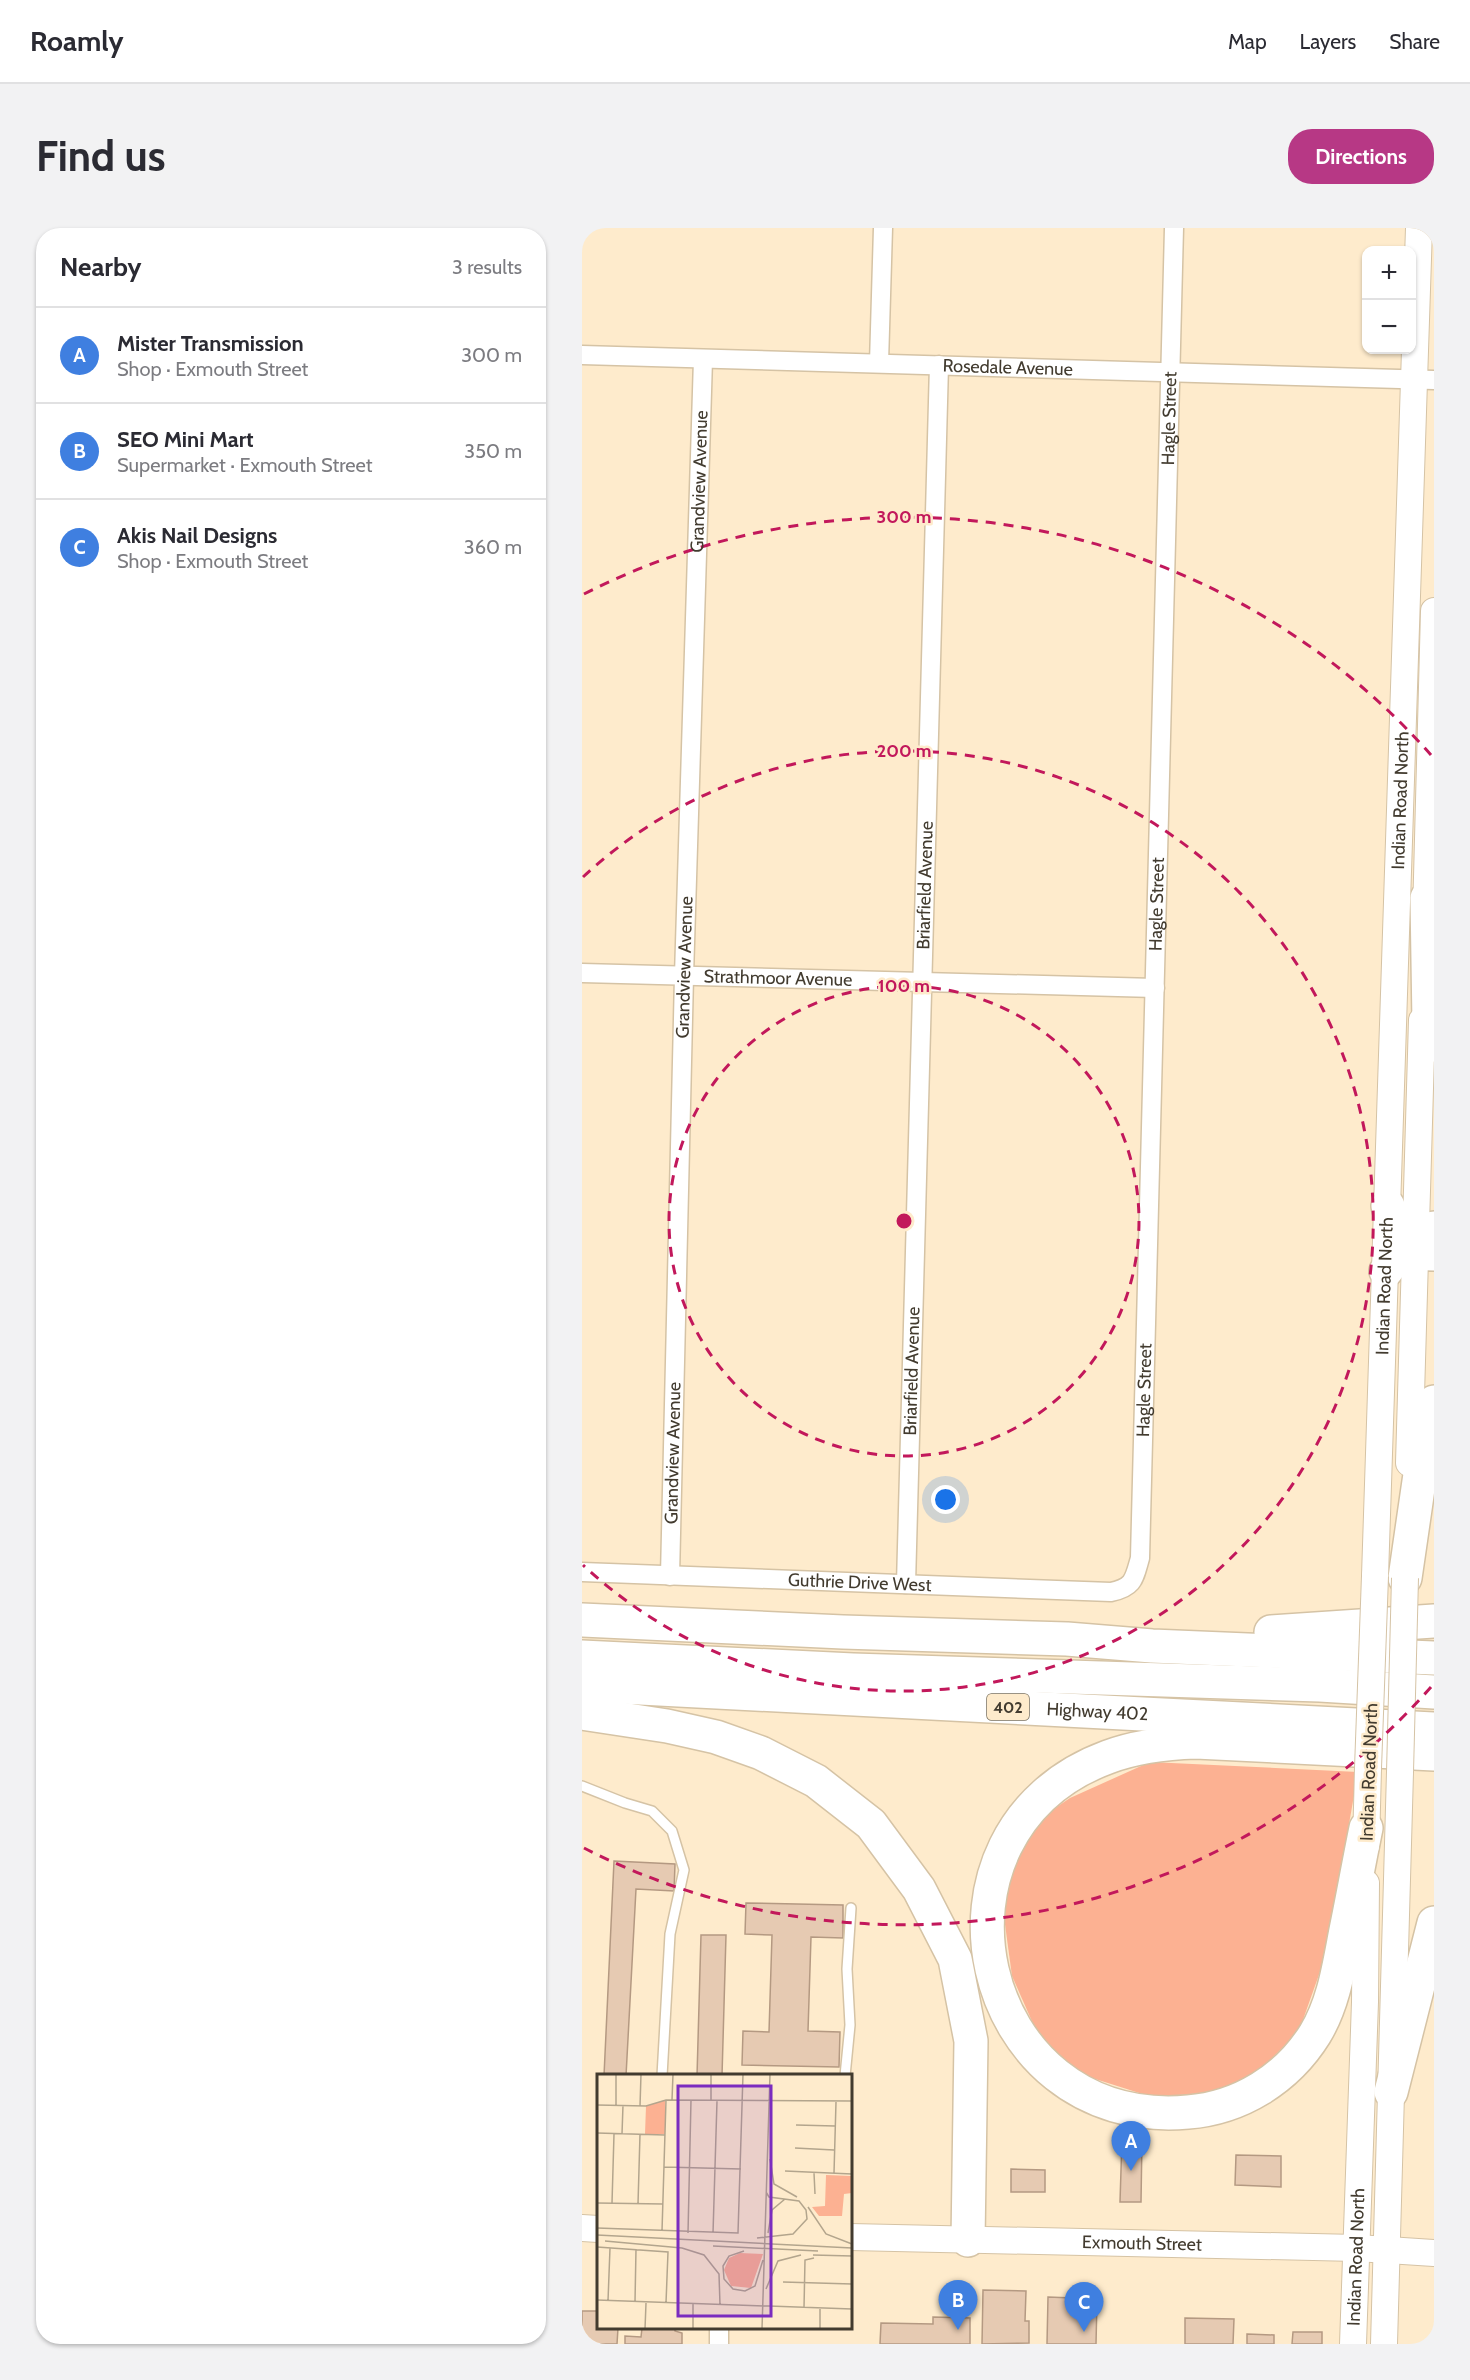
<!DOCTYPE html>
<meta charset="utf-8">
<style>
:root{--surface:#fff;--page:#f2f2f3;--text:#2b2b33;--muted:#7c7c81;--line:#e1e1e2;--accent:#b73885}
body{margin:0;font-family:Cabin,sans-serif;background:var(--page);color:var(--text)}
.controls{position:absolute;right:18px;top:18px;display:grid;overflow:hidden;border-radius:12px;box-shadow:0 2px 4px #0004}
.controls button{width:54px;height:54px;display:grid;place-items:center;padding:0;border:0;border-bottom:2px solid var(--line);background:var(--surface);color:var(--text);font:30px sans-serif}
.you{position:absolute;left:364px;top:1272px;width:21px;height:21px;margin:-15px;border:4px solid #fff;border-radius:50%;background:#1a73e8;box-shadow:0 0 0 9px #1a73e833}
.badge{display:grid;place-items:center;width:39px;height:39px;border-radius:50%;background:var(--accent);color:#fff;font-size:20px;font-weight:700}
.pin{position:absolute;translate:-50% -50px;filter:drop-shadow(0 2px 3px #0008)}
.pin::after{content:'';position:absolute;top:32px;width:21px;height:18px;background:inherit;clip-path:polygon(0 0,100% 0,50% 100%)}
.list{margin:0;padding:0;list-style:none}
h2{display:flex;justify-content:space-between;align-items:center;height:78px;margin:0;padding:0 24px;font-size:26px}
h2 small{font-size:20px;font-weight:400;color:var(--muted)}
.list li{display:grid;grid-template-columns:39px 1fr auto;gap:18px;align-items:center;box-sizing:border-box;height:96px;padding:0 24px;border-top:2px solid var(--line)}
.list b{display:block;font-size:22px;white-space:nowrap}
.list p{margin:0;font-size:20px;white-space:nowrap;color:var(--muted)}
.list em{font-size:20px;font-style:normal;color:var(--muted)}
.map{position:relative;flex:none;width:852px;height:2116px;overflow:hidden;border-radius:24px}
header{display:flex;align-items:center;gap:36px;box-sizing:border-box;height:84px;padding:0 30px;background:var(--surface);border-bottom:2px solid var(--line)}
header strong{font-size:28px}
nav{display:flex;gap:33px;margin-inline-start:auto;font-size:21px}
.intro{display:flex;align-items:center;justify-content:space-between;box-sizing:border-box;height:144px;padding:0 36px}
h1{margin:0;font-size:42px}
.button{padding:15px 27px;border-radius:24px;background:var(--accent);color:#fff;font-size:21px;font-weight:700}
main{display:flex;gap:36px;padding:0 36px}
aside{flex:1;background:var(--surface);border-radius:24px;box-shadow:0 2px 4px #0004}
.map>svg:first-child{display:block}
.green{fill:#fcb192}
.building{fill:#e6cab2;stroke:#b49982;stroke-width:1.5}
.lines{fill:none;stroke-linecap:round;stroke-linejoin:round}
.lane-casing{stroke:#d5c3a5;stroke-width:12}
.street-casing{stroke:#d5c3a5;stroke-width:21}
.secondary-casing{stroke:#d5c3a5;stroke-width:28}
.highway-casing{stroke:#d5c3a5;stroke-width:36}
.lane{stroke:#fff;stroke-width:9}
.street{stroke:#fff;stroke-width:18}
.secondary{stroke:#fff;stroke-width:26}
.highway{stroke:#fff;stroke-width:33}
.secondary-bridge-casing{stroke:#d5c3a5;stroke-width:28;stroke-linecap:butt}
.secondary-bridge{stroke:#fff;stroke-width:26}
.ring{fill:none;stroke:#c2185b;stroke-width:3;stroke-dasharray:10 8}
.labels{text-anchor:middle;stroke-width:5;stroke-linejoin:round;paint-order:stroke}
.shield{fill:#feebcc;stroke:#7a705e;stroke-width:1.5}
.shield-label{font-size:16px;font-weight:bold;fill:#423b2f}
.street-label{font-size:18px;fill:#423b2f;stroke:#feebcc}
.inset-road{fill:none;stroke:#b3a58d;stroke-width:1.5}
.view{fill:#7b2cbf;fill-opacity:0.15;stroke:#7b2cbf;stroke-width:3}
.inset-edge{fill:none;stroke:#423b2f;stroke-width:3}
.centre{fill:#c2185b;stroke:#feebcc;stroke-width:3}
.ring-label{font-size:18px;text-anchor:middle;font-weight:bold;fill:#c2185b;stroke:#feebcc;stroke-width:5;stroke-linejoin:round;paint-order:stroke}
</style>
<header>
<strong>Roamly</strong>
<nav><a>Map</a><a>Layers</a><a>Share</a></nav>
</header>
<div class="intro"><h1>Find us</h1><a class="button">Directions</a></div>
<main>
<aside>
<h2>Nearby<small>3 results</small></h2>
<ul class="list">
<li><span class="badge" style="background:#3f7fe0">A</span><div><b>Mister Transmission</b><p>Shop · Exmouth Street</p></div><em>300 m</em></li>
<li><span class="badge" style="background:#3f7fe0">B</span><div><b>SEO Mini Mart</b><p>Supermarket · Exmouth Street</p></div><em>350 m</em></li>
<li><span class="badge" style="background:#3f7fe0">C</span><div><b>Akis Nail Designs</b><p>Shop · Exmouth Street</p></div><em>360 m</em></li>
</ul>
</aside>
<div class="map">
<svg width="852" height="2116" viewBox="0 0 852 2116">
<rect width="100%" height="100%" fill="#feebcc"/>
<!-- green -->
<path class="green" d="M568,1534l208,10 -31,180 -28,79 -50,51 -75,22 -104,-33 -32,-36 -26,-59 -8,-59 8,-62 33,-40 25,-17z"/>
<!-- building -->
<g class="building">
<path d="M32,1633l61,3 -1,27 -38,-2 -10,187h-22z"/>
<path d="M164,1675l97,2v33l-32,-1 -3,94 32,1 -1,35 -97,-2 1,-34 26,1 3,-97 -27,-1z"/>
<path d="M119,1707h25l-4,141h-25z"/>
<path d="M540,1911h20l-1,63h-21z"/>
<path d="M654,1927l45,1v31l-46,-2z"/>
<path d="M429,1941l34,1v22h-34z"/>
<path d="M401,2062l43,1 -1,30h4v22l-47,1z"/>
<path d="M466,2069l49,2 -1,45h-49z"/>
<path d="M0,2083h16v17h20l-1,16h-35z"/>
<path d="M351,2089l37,1v26h-90l1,-21 52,1z"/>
<path d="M603,2090l49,1 -1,25h-48z"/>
<path d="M60,2100h33v3l7,2v11h-57v-8l16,1z"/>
<path d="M711,2104h29v12h-30z"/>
<path d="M665,2106l27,1v9h-27z"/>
</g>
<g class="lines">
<!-- lane casing -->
<g class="lane-casing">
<g id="lane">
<path d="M0,1558l43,17 27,8 20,20 12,39 -14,64 -8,142"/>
<path d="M263,1848l5,-51 -3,-56 4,-61"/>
</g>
</g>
<!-- street casing -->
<g class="street-casing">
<g id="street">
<path id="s1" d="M0,127l852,25"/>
<path d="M297,135l4,-135"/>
<path id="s2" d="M0,745l573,15"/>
<path id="s3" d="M0,1344l529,20c23,-5 23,-13 29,-34l34,-1330"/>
<path id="s4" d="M88,1348l14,-600 19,-617"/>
<path id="s5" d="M324,1356l33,-1219"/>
<path d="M137,2116v-16"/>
</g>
</g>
<!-- secondary casing -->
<g class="secondary-casing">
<g id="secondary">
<path d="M844,687l8,-304"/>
<path d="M827,1235l13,-443"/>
<path id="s6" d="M793,1348l44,-1348"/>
<path d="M784,1618l2,-78"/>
<path d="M0,2000l16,1"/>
<path id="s7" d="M268,2009l507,11 77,5"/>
<path id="s8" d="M771,2116l12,-342 1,-119"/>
<path d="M802,2116l16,-572"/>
</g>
</g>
<!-- highway casing -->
<g class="highway-casing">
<g id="highway">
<path d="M845,670l2,124 5,23"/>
<path d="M806,978c4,14 10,41 26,46 6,2 14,2 20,2"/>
<path d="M804,1043l28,-38 20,-5"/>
<path d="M823,1350l21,-145 8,-31"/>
<path d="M0,1392l261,12 224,7 85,7 282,12"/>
<path d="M689,1404l163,-11"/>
<path d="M0,1429l271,13 467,15 114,7"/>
<path id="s9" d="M0,1457l852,44"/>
<path d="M0,1485l85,13 49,11 45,16 55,28 55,43 48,65 36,70 16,82 -3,199"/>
<path d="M784,1600c-7,34 -13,68 -20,102 -7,36 -12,73 -31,104 -28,45 -75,74 -127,78 -215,19 -281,-281 -80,-355 29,-11 58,-14 88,-15l238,12"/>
<path d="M809,1864l43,-169"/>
</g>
</g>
<!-- lane -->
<use href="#lane" class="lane"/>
<!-- street -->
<use href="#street" class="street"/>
<!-- secondary -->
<use href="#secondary" class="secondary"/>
<!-- highway -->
<use href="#highway" class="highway"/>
<!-- secondary-bridge casing -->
<g class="secondary-bridge-casing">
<g id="secondary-bridge">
<path d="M786,1540l7,-192"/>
<path d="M818,1544l5,-194"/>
</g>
</g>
<!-- secondary-bridge -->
<use href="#secondary-bridge" class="secondary-bridge"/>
</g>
<!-- distance rings -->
<g class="ring">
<circle cx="322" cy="993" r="235"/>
<path d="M1 649A470 470 0 1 1 1 1337"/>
<path d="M849 1459A704 704 0 0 1 2 1620M2 366A704 704 0 0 1 849 527"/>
</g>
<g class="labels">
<!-- shield labels -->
<rect class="shield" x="405" y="1466" width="42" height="26" rx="4.5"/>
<g class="shield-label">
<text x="426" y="1485">402</text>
</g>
<!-- street labels -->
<g class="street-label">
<text dy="6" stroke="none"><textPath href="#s1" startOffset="426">Rosedale Avenue</textPath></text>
<text dy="6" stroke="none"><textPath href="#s3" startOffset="1718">Hagle Street</textPath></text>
<text dy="6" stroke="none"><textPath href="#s4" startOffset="1095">Grandview Avenue</textPath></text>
<text dy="6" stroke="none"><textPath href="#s6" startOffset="776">Indian Road North</textPath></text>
<text dy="6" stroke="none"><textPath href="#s5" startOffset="699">Briarfield Avenue</textPath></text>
<text dy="6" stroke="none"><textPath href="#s3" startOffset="1232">Hagle Street</textPath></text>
<text dy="6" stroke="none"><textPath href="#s4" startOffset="609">Grandview Avenue</textPath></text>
<text dy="6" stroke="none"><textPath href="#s2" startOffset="196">Strathmoor Avenue</textPath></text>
<text dy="6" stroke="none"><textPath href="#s6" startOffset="290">Indian Road North</textPath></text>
<text dy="6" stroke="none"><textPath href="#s5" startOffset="213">Briarfield Avenue</textPath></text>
<text dy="6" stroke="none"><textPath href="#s3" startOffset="746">Hagle Street</textPath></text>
<text dy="6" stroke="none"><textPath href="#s4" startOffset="123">Grandview Avenue</textPath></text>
<text dy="6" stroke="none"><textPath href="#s3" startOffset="278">Guthrie Drive West</textPath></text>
<text dy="6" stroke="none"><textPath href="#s9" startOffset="516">Highway 402</textPath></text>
<text transform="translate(787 1544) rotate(-88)" y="6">Indian Road North</text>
<text dy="6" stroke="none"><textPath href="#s7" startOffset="292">Exmouth Street</textPath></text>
<text dy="6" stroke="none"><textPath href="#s8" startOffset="87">Indian Road North</textPath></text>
</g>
</g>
<!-- overview -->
<g transform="translate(15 1846)">
<rect width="255" height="255" fill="#feebcc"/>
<path d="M68,26v34h-20l1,-28zM229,101l26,1v17l-8,1 -2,22h-23l-7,-9 13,-1zM143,179l23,1 -12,34 -20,-2 -7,-16 5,-12z" fill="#fcb192"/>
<path class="inset-road" d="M75,26l1,-26M114,27v-27M0,31l49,1 20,-6 186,1M19,31v-31M43,32l1,-32M199,51l39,1M0,59l68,2M25,60l1,-29M198,74l39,2M173,85l4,25 23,13M67,93l77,2M188,97l67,3M217,99l1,21M237,99l2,-71M0,129l66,1M15,129l2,-69M41,130l2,-70M211,133l18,27 26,10M0,154l141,5 5,-159M65,157l4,-131M91,159l3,-133M116,159l4,-132M171,159l4,-23 13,-11M0,161l255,13M160,164l36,-4 14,-15 -1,-9 -7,-9 -30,-4 -3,-5M8,167l77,7 22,7 15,19 1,31M116,172l105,5M0,173l71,5 -2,51M147,177l-15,5 -6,10 1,13 9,10 12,2 10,-5 8,-26M216,181l39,1M186,208l69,2M169,215l12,-28 23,-6M0,226l255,9M11,227l2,-53M38,228l1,-53M207,234l1,-48 9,-2M223,234v21M48,255l1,-26M96,255v-25M165,255l8,-255"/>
<path class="view" d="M81,12h93v230h-93z"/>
<rect width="255" height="255" class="inset-edge"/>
</g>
<circle cx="322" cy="993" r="9" class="centre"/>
<g class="ring-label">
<text x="322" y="295">300 m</text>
<text x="322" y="529">200 m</text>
<text x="322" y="764">100 m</text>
</g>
</svg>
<div class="controls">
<button>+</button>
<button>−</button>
</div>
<div class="you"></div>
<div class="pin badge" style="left:549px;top:1943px;background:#3f7fe0">A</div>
<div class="pin badge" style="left:376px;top:2102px;background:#3f7fe0">B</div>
<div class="pin badge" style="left:502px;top:2104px;background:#3f7fe0">C</div>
</div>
</main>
